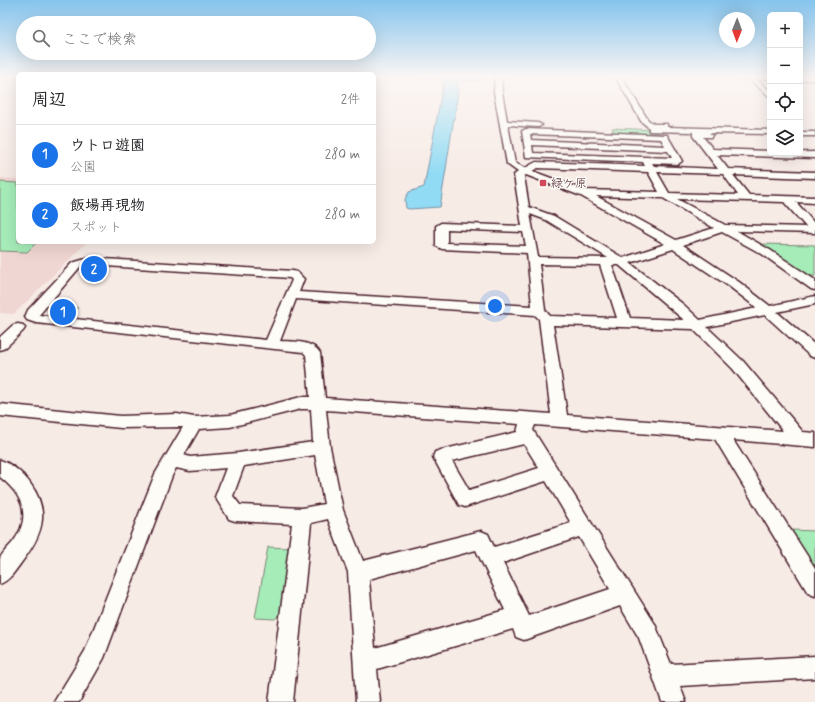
<!DOCTYPE html>
<html lang="ja">
<meta charset="utf-8">
<style>
:root{--surface:#fff;--page:#f2f2f2;--text:#202124;--muted:#757577;--line:#e0e0e0;--accent:#1a73e8}
body{margin:0;font-family:Mynerve,"Klee One",sans-serif;background:var(--page);color:var(--text)}
.controls{position:absolute;right:12px;top:12px;display:grid;overflow:hidden;border-radius:6px;box-shadow:0 4px 16px #0002}
.controls button{width:36px;height:36px;display:grid;place-items:center;padding:0;border:0;border-bottom:1px solid var(--line);background:var(--surface);color:var(--text);font:20px sans-serif}
.compass{position:absolute;left:719px;top:12px;width:36px;height:36px;border-radius:50%;background:var(--surface);box-shadow:0 4px 16px #0002;rotate:181deg}
.you{position:absolute;left:495px;top:306px;width:14px;height:14px;margin:-10px;border:3px solid #fff;border-radius:50%;background:#1a73e8;box-shadow:0 0 0 6px #1a73e833}
.badge{display:grid;place-items:center;width:26px;height:26px;border-radius:50%;background:var(--accent);color:#fff;font-size:13px;font-weight:700}
.pin{position:absolute;translate:-50% -50%;border:2px solid #fff;box-shadow:0 1px 4px #0006}
.list{margin:0;padding:0;list-style:none}
h2{display:flex;justify-content:space-between;align-items:center;height:52px;margin:0;padding:0 16px;font-size:17px}
h2 small{font-size:13px;font-weight:400;color:var(--muted)}
.list li{display:grid;grid-template-columns:26px 1fr auto;gap:12px;align-items:center;box-sizing:border-box;height:60px;padding:0 16px;border-top:1px solid var(--line)}
.list b{display:block;font-size:15px;white-space:nowrap}
.list p{margin:0;font-size:13px;white-space:nowrap;color:var(--muted)}
.list em{font-size:13px;font-style:normal;color:var(--muted)}
.icon{flex:none;width:22px;height:22px;fill:none;stroke:currentColor;stroke-width:2;stroke-linecap:round;stroke-linejoin:round}
.map{position:relative;flex:none;width:815px;height:702px;overflow:hidden}
.search{position:absolute;background:var(--surface);box-shadow:0 4px 16px #0002;left:16px;top:16px;width:360px;height:44px;display:flex;align-items:center;gap:10px;box-sizing:border-box;padding:0 14px;border-radius:22px;color:var(--muted);font-size:15px}
.panel{position:absolute;background:var(--surface);box-shadow:0 4px 16px #0002;left:16px;top:72px;width:360px;height:172px;border-radius:6px}
.map>svg:first-child{display:block}
.built{fill:#f0d6d2}
.green{fill:#a6ecb9;stroke:#788672}
.water{fill:#92dbf4;stroke:#7590a4}
.lines{fill:none;stroke-linecap:round;stroke-linejoin:round}
.minor-casing{stroke:#4a1f2b;stroke-width:3}
.minor{fill:#fdfcf7;fill-rule:evenodd}
.poi-dot{fill:#d1495b;stroke:#fdfcf7;stroke-width:1.5}
.labels{text-anchor:middle;stroke-width:3;stroke-linejoin:round;paint-order:stroke}
.far-poi-label{font-size:12px;fill:#4a1f2b;stroke:#fdfcf7;text-anchor:start}
</style>
<div class="map">
<svg width="815" height="702" viewBox="0 0 815 702">
<rect width="100%" height="100%" fill="#f7ebe6"/>
<filter id="ink" filterUnits="userSpaceOnUse"><feTurbulence type="fractalNoise" baseFrequency=".025" numOctaves="2"/><feDisplacementMap in="SourceGraphic" scale="8" xChannelSelector="R" yChannelSelector="G"/><feConvolveMatrix kernelMatrix="1 2 1 2 8 2 1 2 1" color-interpolation-filters="sRGB"/></filter>
<g filter="url(#ink)">
<!-- built -->
<path class="built" d="M0,178l18,1v63h69l-73,72 -14,-1z"/>
<!-- green -->
<g class="green">
<path d="M612,128l44,2 3,6 -44,-2z"/>
<path d="M0,182l18,1v59h19l-10,10 -27,-1z"/>
<path d="M756,244l59,1v31h-9z"/>
<path d="M58,306l20,2 -10,10 -20,-2z"/>
<path d="M791,530l24,1v39z"/>
<path d="M268,547l23,1 -8,63 -8,8 -20,-1z"/>
</g>
<!-- water -->
<path class="water" d="M420,76h63v4l-26,1 1,11 -18,115 -31,2 -3,-1 -1,-9 4,-7 15,-5 20,-107 -15,-1z"/>
<g class="lines">
<!-- minor casing -->
<g class="minor-casing">
<g id="minor">
<path d="M495,76h6l1,16 5,29 31,2 4,2 -4,2 -30,-2 7,38 10,5 11,-6 109,4 -2,-4 -117,-5 -4,-26 4,-2 138,6h3l15,26 -4,3 -26,-1 2,3 64,3 -25,-33v-4l-44,-1v-3l-8,-7 -26,-45h6l27,44 6,4h13v3l103,3v4l-61,-1 3,2 -1,2h-8l10,12 57,2v2l45,-1v6l-98,-3 11,14 87,3v6l-82,-3 16,20 66,2v6l-19,-1 19,22v9l-78,-2 33,19 45,30v10l-4,-1 -49,-35 -40,-22 -39,13 56,37 31,24 45,-10v8l-38,8 38,33v13l-5,-2 -45,-41 -58,12 36,34 60,71 12,1v14l-82,-7 82,128v28l-7,-3 -93,-154 -180,-14 -2,5 122,194 16,40 144,-8v22l-135,8 6,16h-24l-23,-64 -19,-32 -96,34 -8,-3 -3,-8 -136,40 3,33h-24l-8,-130 -20,-53 -17,4 -18,179h-24l23,-178 -57,-3 -6,-2 -14,-22 11,-29 -36,3 -14,-3 -4,8 -68,182 -25,44h-25l31,-51 70,-177 28,-47 -62,1 -121,-12v-12l121,12 56,-2 17,3 36,-2 71,-18h9l-4,-42 -3,-3 -267,-29 -9,-3 -2,-3 3,-7 44,-47 17,-5 204,13 4,1 7,7 -5,13 233,14 -5,-53 -85,-4 -6,-3v-20l5,-3 81,3 -8,-51 4,-3 -11,-8 -13,-72zM530,134l131,5 4,7 -134,-6zM532,145l136,6 4,7 -139,-5zM538,168l110,4 11,20 -75,-2 -52,-19zM657,172l66,2 15,21 -69,-2zM526,175l55,21 84,48 -42,14 -69,-42 -25,-9 -5,-31zM596,196l67,2 51,30 -38,12zM677,199l107,3 22,25 -81,-2zM530,214l16,6 62,38 -70,-1zM447,229l76,3 3,14 -79,-3zM673,249l57,38 27,21 -57,12 -16,-15 -54,-42zM539,264l61,1 17,53 -67,-2 -5,-6zM90,265l200,13 2,2 -26,60 -227,-25 41,-48zM612,265h7l65,55 -54,-2zM296,299l239,16 4,4 12,95 -226,-16 -5,-45c-8,-13 -27,-11 -40,-12zM553,325l140,4 40,40 50,62 -216,-16zM301,409h10l2,33 -75,11 -48,4 -6,-2 15,-26 31,-2zM326,410l193,14 -2,8 -76,18 -6,2 -2,5 26,48 6,2 81,-26 25,42 -77,24 -6,-13 -7,-3 -118,30 -20,-51 -13,-63zM524,444l15,24 -70,22 -17,-29zM315,455l9,49 -22,4 -62,-3 -7,-9 11,-30zM579,537l31,52 -81,27 -26,-53zM476,550l29,60 -130,38 -6,-69z"/>
<path d="M731,76h39v3h-14l14,12v6l-22,-19h-14z"/>
<rect x="800" y="76" width="15" height="4"/>
<rect x="800" y="132" width="15" height="4"/>
<path d="M18,324l5,1 2,3 -2,3 -18,17 -5,2v-13l13,-12z"/>
<path d="M0,460c22,7 44,35 42,59 -1,16 -11,31 -21,44 -6,8 -11,17 -21,21 0,-8 0,-17 0,-25 1,-5 9,-12 13,-17 19,-25 10,-47 -13,-65z"/>
</g>
</g>
<!-- minor -->
<use href="#minor" class="minor"/>
</g>
</g>
<!-- sky -->
<linearGradient id="sky" x2="0" y2="1"><stop stop-color="#85c4ed"/><stop offset="0.44" stop-color="#fbf6f4"/><stop offset="1" stop-color="#fbf6f4" stop-opacity="0"/></linearGradient>
<rect width="815" height="174" fill="url(#sky)"/>
<!-- markers -->
<rect class="poi-dot" x="539" y="179" width="8" height="8" rx="2"/>
<g class="labels">
<!-- far-poi labels -->
<g class="far-poi-label">
<text x="551" y="187">緑ケ原</text>
</g>
</g>
</svg>
<div class="controls">
<button>+</button>
<button>−</button>
<button><svg class="icon" aria-label="locate" viewBox="0 0 24 24"><circle cx="12" cy="12" r="6"/><path d="M12 2v4M12 18v4M2 12h4M18 12h4"/></svg></button>
<button><svg class="icon" aria-label="layers" viewBox="0 0 24 24"><path d="M12 4l9 5-9 5-9-5zM3 14l9 5 9-5"/></svg></button>
</div>
<svg class="compass" viewBox="-18 -18 36 36"><path d="M0-13l5 13h-10z" fill="#e53935"/><path d="M0 13l5-13h-10z" fill="#757577"/></svg>
<div class="you"></div>
<div class="pin badge" style="left:63px;top:312px">1</div>
<div class="pin badge" style="left:94px;top:269px">2</div>
<div class="search"><svg class="icon" aria-label="search" viewBox="0 0 24 24"><circle cx="10" cy="10" r="6"/><path d="M15 15l6 6"/></svg>ここで検索</div>
<section class="panel">
<h2>周辺<small>2件</small></h2>
<ul class="list">
<li><span class="badge">1</span><div><b>ウトロ遊園</b><p>公園</p></div><em>280 m</em></li>
<li><span class="badge">2</span><div><b>飯場再現物</b><p>スポット</p></div><em>280 m</em></li>
</ul>
</section>
</div>
